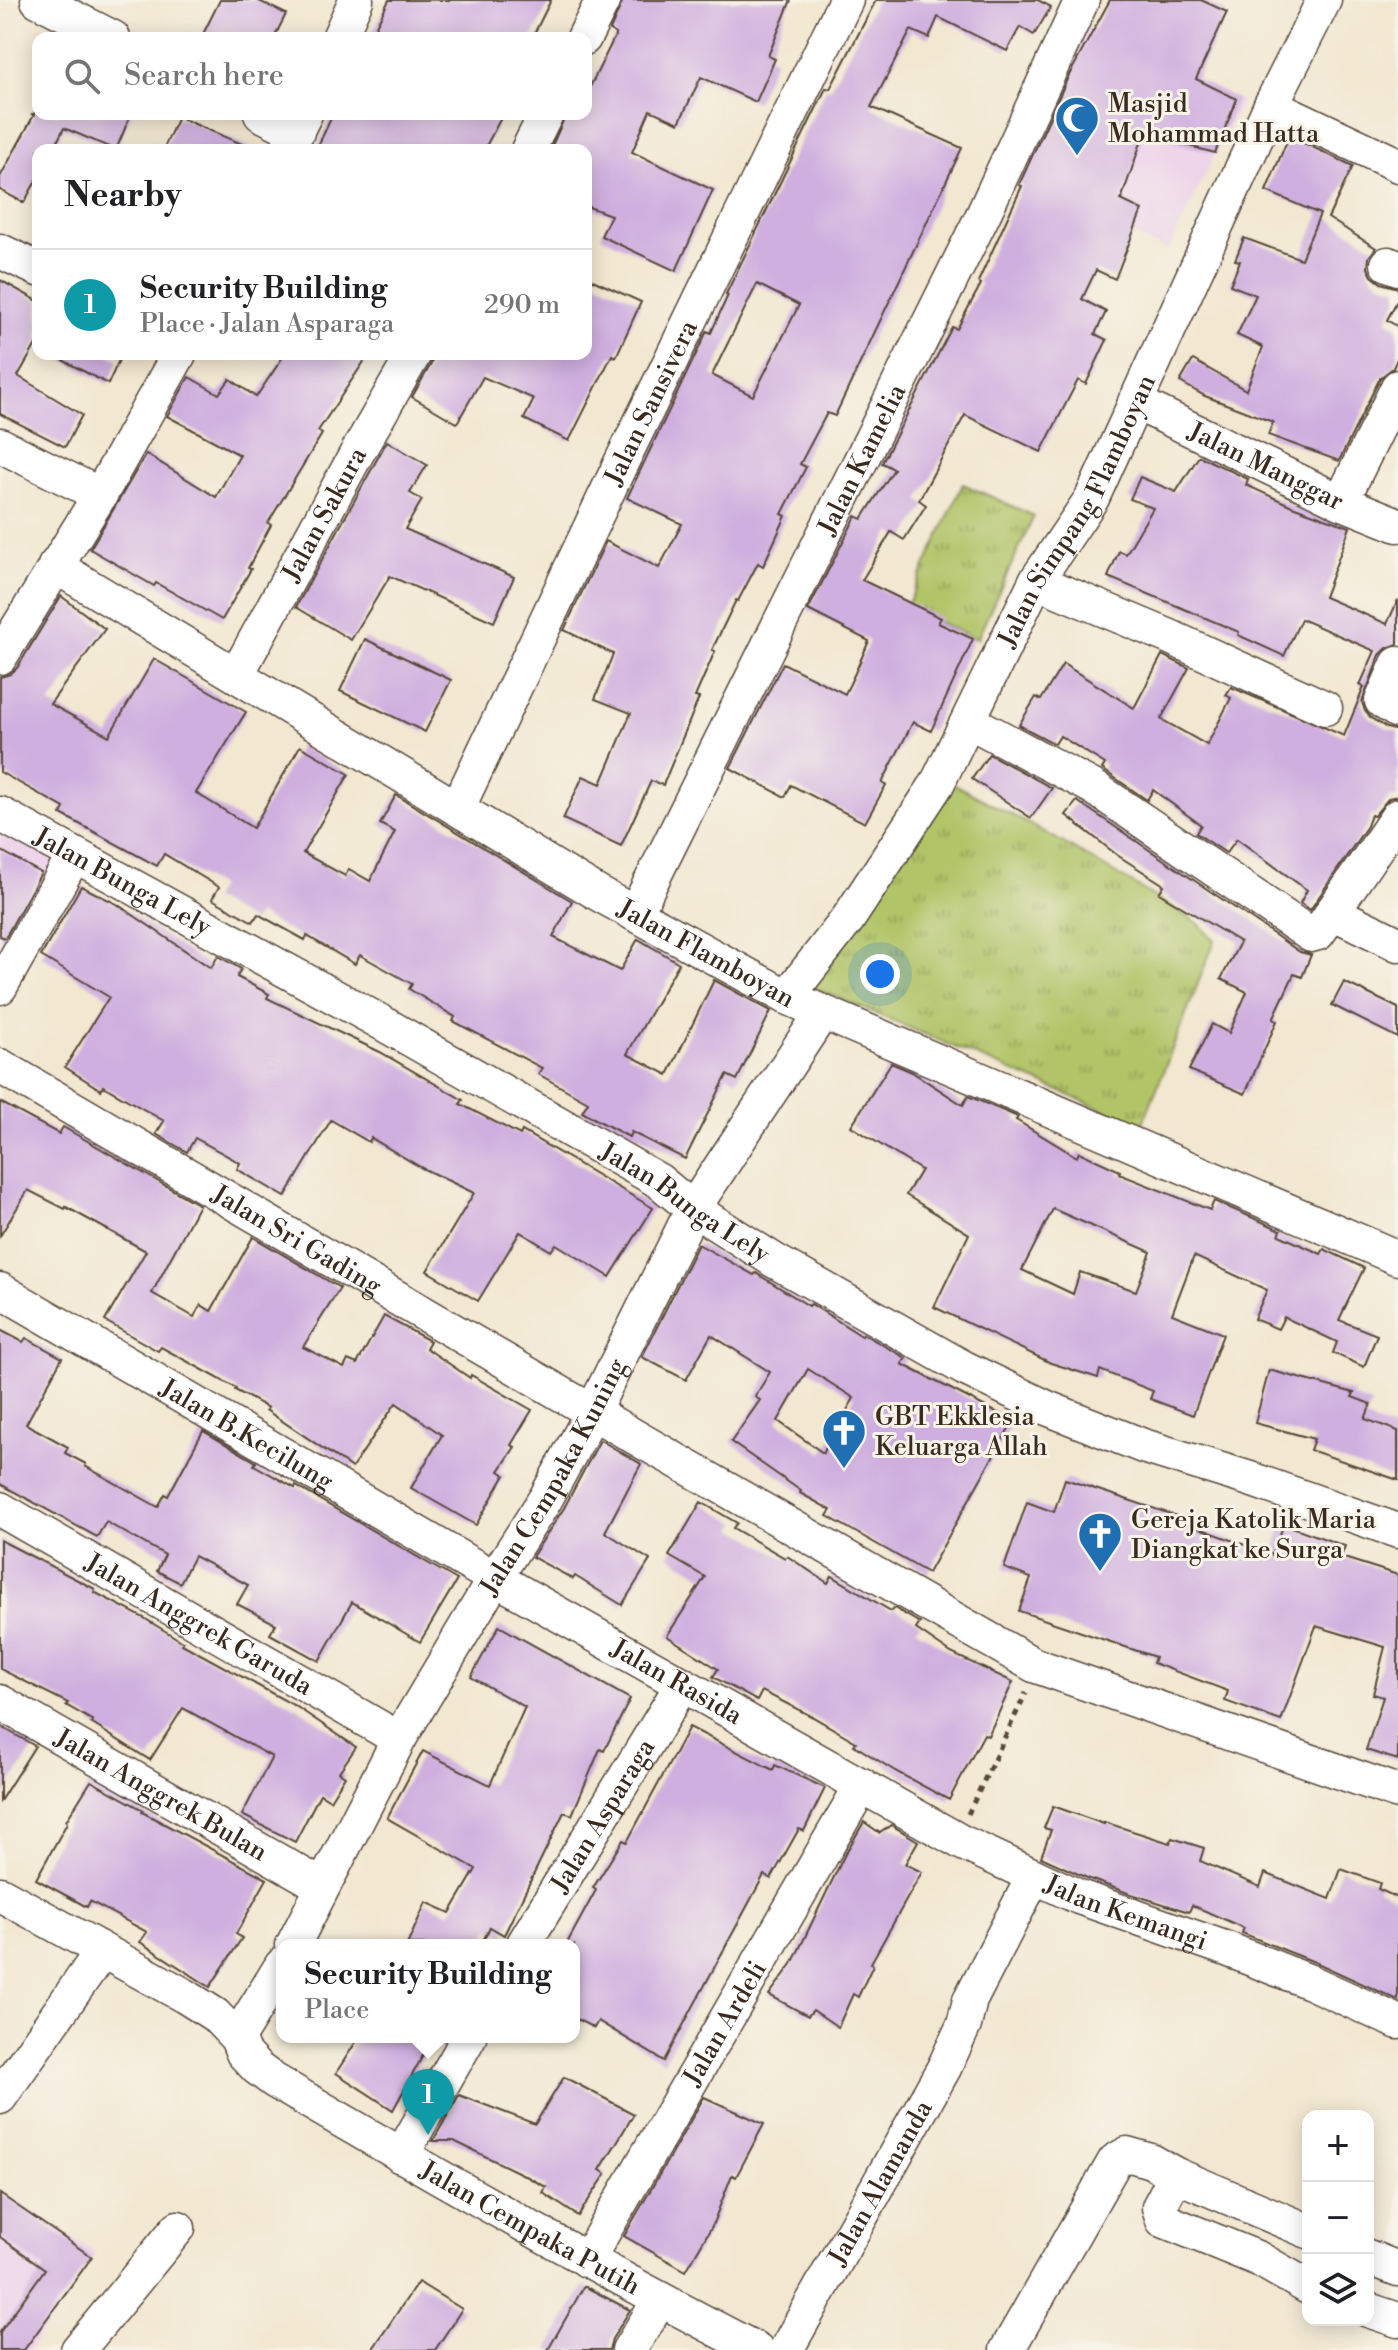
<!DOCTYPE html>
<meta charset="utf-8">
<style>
:root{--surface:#fff;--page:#f6f6f6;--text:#202124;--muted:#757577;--line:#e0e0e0;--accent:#1f6fb2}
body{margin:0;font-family:"Libre Bodoni",serif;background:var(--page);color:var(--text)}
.controls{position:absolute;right:24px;bottom:24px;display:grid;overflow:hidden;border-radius:16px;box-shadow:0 4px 20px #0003}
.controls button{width:72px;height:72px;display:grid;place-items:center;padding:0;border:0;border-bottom:2px solid var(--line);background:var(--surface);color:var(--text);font:40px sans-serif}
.you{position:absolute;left:880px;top:974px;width:28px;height:28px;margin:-20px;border:6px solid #fff;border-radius:50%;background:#1a73e8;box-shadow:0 0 0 12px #1a73e833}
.badge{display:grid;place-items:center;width:52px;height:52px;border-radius:50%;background:var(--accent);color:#fff;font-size:26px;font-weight:700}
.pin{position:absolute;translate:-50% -66px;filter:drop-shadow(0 2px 4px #0008)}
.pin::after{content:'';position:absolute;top:42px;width:28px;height:24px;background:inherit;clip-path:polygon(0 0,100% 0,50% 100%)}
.popup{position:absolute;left:276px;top:1939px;width:304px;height:104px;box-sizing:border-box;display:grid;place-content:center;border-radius:16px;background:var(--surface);filter:drop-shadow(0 2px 6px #0005);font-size:26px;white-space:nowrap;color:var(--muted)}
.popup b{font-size:30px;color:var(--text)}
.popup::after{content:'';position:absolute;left:50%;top:100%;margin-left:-16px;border:16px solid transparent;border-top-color:var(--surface)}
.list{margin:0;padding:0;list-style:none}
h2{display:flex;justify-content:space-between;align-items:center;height:104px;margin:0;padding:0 32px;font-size:34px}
h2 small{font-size:26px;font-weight:400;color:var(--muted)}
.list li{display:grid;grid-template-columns:52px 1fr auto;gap:24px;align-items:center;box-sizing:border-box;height:112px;padding:0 32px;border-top:2px solid var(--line)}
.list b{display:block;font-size:30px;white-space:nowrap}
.list p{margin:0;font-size:26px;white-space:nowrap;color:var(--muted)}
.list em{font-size:26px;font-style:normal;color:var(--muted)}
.icon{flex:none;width:44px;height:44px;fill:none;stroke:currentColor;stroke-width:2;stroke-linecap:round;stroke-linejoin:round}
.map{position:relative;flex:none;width:1398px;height:2350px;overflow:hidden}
.search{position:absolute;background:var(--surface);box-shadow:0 4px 20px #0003;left:32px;top:32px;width:560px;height:88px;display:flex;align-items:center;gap:20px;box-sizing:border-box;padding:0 28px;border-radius:16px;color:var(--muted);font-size:30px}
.panel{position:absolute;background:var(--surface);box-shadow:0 4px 20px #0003;left:32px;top:144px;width:560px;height:216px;border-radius:16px}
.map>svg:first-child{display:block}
.built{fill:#ecd1ea}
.grass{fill:url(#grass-tufts);stroke:#767743;stroke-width:2}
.building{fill:#cfafdf;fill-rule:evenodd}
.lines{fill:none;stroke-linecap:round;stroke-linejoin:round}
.street-casing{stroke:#564639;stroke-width:37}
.path{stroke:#564639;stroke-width:5;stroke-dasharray:6 6;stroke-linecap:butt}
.street{stroke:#fff;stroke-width:34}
.labels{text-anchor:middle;stroke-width:6;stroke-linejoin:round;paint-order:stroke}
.poi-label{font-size:26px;fill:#3b2a1e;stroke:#f7f3e8;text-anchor:start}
.street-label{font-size:26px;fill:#3b2a1e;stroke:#f7f3e8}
</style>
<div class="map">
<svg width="1398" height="2350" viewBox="0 0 1398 2350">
<defs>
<pattern id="grass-tufts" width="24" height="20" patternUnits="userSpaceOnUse" patternTransform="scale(2)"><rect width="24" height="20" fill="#b1c468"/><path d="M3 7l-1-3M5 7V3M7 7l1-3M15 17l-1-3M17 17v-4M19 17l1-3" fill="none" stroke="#919f55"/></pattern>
</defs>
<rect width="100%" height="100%" fill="#f7f3e8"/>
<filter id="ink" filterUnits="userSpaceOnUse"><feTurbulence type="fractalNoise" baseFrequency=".0125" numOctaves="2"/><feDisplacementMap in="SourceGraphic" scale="16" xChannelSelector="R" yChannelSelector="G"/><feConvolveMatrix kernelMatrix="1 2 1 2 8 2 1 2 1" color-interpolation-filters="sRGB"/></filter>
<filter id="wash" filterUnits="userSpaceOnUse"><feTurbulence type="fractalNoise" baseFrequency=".006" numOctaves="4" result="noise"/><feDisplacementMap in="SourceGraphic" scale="32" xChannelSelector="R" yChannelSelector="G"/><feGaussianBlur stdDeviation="1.8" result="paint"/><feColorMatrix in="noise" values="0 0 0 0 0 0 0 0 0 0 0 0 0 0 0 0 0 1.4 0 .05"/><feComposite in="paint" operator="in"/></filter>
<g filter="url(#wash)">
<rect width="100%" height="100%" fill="#f2e7d0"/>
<!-- built -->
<g class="built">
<path d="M1079,23l162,78 -73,150 -161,-72z"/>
<path d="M0,827l48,26 5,11 -53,110z"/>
<path d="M0,2190l95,63 -66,97h-29z"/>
</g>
<!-- grass -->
<g class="grass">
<path d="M963,484l71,32 -57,123 -71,-31z"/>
<path d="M950,782l107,57 140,83 18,18 -73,186 -332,-140z"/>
</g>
<g id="blocks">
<!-- building -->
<g class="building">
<path d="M220,0h37l29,14 -12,24h-73z"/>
<path d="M389,0h162l-19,38h-162z"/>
<path d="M623,0h168l-23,56 7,3 -19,43 -55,-25 -22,46 -29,-13 -18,42 81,38 -37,81 -75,-35 10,-21 -25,-9v-56h-36l16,-36h20v-19l30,-61 -6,-4z"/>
<path d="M876,0h162l13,7 -17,28 -14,-8 -13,24 -69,-34 -9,21 -18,-8 -40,77 91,41 -127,268 -8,-3 -27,51 6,3 -24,47 4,2 -23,50 -5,-3 -20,38 -2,-1 -24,50 3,1 -20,46 4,1 -36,87 -12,-4 -30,65 -58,-27 20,-43 18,8 30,-71 -36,-14 18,-45 -49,-24 42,-89 53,27 23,-44 -55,-26 80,-167 4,2 17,-38 -2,-1 100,-206 4,1zM757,284l42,21 -46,91 -41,-21z"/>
<path d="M1110,0h91l26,12 -31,67 41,20 -22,54 -71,-19 -23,66 21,10 -27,69 -19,-9 -14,29 24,13 -11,22 12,6 -21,44 -8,-4 -37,72 -76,-37 -46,85 7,5 -22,35 -13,-8 -29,48 79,38 -3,5 35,16 -42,92 -18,-9 -31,61 4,2 -21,38 -74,-38 -6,12 -55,-29 53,-105 62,31 10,-21 14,-32 -61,-31 48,-94 6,3 32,-50 -12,-6 70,-136 5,2 24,-45 -3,-2 44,-96 -3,-1 49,-108z"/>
<path d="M38,107v7h93l-15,36 -52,-22 -11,22h-15v27l-14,26 -24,-13v-13l34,-62 -3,-1h3z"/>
<path d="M333,114h170l-19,36h-168z"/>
<path d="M178,117l78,33h-93z"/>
<path d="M1289,136l64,30 -25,52 48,30 -7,9 -1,11 4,8 9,7 17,5v11l-11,21 11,7v30l-5,11 -13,10 -41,83 -71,-26 5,-13 -68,-26 -25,-14 13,-22 53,30 17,-43 -26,-12 19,-40 -26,-10 10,-24 -5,-1 9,-22 57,21 19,-45 -54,-23z"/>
<path d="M586,277l55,25 -25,55 -4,-2 -43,86 -45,-22 10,-20 -51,-22 -26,46 -45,-26 19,-33 3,-10h152z"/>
<path d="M0,280l38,21v40l-20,35 64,39 -17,32 -65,-33z"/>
<path d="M51,354h56l12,6 -11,24z"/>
<path d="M285,354h84l-51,77 4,3 -54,89 3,2 -23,43 3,1 -29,51 -66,-37 -2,3 -64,-37 56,-95 70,43 24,-42 -73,-39 22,-39 30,17 11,-15 26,18z"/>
<path d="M387,441l40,24 -17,28 12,7 -17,29 109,48 -20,45 -104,-46 -39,64 -55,-33z"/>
<path d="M1199,456l49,23 -2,6 46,21 58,21 -26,70 63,27 11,-24v44l-11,4 -7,7 -18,47 3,9 6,7 16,10 11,3v65l-9,2 -15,18 -3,-1 -4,11 -57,84 -10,-7 7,-13 -70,-51 -11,14 -30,-20 5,-8 -48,-35 -6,10 -45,-31 3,-5 -45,-28 -5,8 -36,-19 17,-28 5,3 22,-36 71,44 28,-53 27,13 -28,51 46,26 24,-47 -5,-3 5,-8 113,49 20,-49 -4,-2 15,-34 -74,-32 -17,37 -46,-21 1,-3 -131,-55 11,-26 7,3 27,-46 -23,-9 10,-22 36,15z"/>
<path d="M61,596l44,33 -55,75 59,32 45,-77 92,53 -50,81 57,35 47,-82 49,28 -46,79 42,23 4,-7 21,12 25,-49 -15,-8 16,-29 176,106 -19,36 67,34 18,-32 41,24 -52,91 41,21 46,-95 57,31 -34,69 -10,-5 -42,84 -54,-27 -2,5 -47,-25 6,-10 -50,-28 4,-6 -89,-47 2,-4 -46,-28 3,-5 -52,-29 -5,9 -48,-28 -2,4 -47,-26 -5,8 -41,-23 7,-12 -55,-33 -7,12 -96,-52 3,-6 -64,-36v-95l10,-3 7,-6z"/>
<path d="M365,639l86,41 -26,52 -85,-41z"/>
<path d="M989,754l63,34 -21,30 -59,-39z"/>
<path d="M1077,801l223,151 11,3 -9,22 -8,-3 -21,45 4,2 -32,73 -56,-24 23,-46 17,9 18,-41 -26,-13 19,-37 -81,-49 5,-8 -47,-30 -51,-40z"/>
<path d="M0,850l41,23 -36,65 -5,-2z"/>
<path d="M81,886l36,18 94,64 7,-12 23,13 -4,8 32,17 -2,4 113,54 83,48 -3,4 60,31 2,-4 131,77 -43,69 -54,-33 -5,7 -31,-19 -42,69 -51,-30 47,-78 -52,-25 -51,-30 -2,4 -38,-22 -46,77 -48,-28 3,-6 -45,-25 -8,14 -31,-18 8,-13 -61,-35 -2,4 -36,-23 44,-70 -68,-41z"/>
<path d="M1344,982l54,26v30l-66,-33z"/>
<path d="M891,1063l21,9 51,33 5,-9 50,21 -2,3 61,37 2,-5 41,19 -1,3 91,36 4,-9 67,29 -2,5 42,19 3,-5 40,19 -25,52 38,15 -13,32 -31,-14 4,-11 -53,-25 -6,12 -24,-10 13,-29 -73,-34 -22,58 51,20 -30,81 -43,-16 3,-8 -53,-21 -2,8 -47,-15 -117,-56 35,-73 -63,-39 15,-25 -70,-44zM1053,1209l98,43 -15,39 -56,-19 -7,22 -51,-24z"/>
<path d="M0,1102l59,32 4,-7 136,78 -47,88 42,24 7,-12 10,6 42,-74 87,51 -37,59 41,21 4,-8 9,4 27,-48 46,25 -4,7 44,30 1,-3 61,35 -21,35 4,2 -16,24 6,4 -29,50 -65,-37 31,-53 -46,-32 -44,65 -86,-58 2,-2 -33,-18 1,-2 -75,-41 -3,4 -53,-30 41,-70 -80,-44 -1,2 -37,-19 -28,46z"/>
<path d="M698,1244l56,31 2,-2 53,33 2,-2 51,32 1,-2 43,24 -4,6 111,57 -85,152 -101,-57 4,-6 -31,-17 1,-2 -70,-49 29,-42 -5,-3 15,-25 -59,-37 -25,45 -44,-23zM808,1369l46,29 -31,55 -45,-32z"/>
<path d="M0,1330l23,12 3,-4 36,20 -36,66 42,23 -3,6 21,11 -1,2 73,41 7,-13 3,2 35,-65 53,31 -2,3 41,23 1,-2 161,94 -37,62 -68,-40 -33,59 -49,-27 6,-10 -39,-20 11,-19 -54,-29 -14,27 -23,-12 8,-16 -59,-33 -9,15 -97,-53z"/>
<path d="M1269,1370l85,23 -2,4 19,7 -6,15 33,12v49l-88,-30 4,-11 -59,-16z"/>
<path d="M600,1440l41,24 -36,68 45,28 -28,45 -47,-29 -2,3 -41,-22 32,-49z"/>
<path d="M1065,1479l136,45 -2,4 73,27 12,-31 61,22 -4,11 57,18v185l-32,-10 17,-53 -10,-3 12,-47 -69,-21 -35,95 -56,-20 3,-10 -75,-28 2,-6 -136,-46 12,-33 -27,-10 23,-66 27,10z"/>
<path d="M701,1502l36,21 -4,5 52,30 2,-2 41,27 4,-7 59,35 3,-3 26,15 -4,6 35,24 62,29 -25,54 -4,-2 -35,66 -54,-29 -41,-26 2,-3 -43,-25 -51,-26 -5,10 -44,-24 5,-8 -51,-33 38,-59 -36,-21z"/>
<path d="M0,1540l95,49 -1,3 50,26 39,24 -1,2 115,63 59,40 -17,25 6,4 -15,24 -10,-6 -25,48 -53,-27 30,-58 -89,-49 -33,52 -59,-37 2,-2 -27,-16 2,-2 -68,-34z"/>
<path d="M499,1626l131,73 -26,52 -4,-2 -28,66 -8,-3 -60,123 -14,-8 -9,18h-74l19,-43 24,11 26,-44 -89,-51 36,-67 67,34 35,-78 -54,-30z"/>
<path d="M0,1726l35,20 -35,55z"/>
<path d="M689,1727l84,43 2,-5 50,23 -21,43 -5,-2 -28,50 -7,-4 -100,186 -66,-40 -4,7 -20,-10v-73h-8l30,-55 -3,-2 30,-48 4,2z"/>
<path d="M91,1781l52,29 -1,2 125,67 -31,55 6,4 -32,49 -70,-45 7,-10 -57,-31 -3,6 -51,-28 31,-56 -1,-2z"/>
<path d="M1053,1806l51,18v-2l66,21 2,-5 32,10 -4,13 60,26 5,-14 65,26 11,-30 39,14 -2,6 20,9v102l-81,-37 -75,-30 2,-5 -52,-23 -3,7 -61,-19 -41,-15 -46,-21 10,-27 -7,-2z"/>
<path d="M864,1822l16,11 11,-8 27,16 -13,23 17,8 -51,91 2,2 -15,32 -5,-3 -15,33 -25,-17 -5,6 -39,-21 23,-31 52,-108z"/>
<path d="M359,2037h74l-40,73 -57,-37z"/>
<path d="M564,2077l70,37 -34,56 6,4 -28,42 -35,-23 3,-6 -22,-12 -70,-34h-21l26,-46 76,29z"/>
<path d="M704,2097l60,27 -28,53 -4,-2 -20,51 -26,45 -62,-35z"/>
<path d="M0,2194l92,63 -68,93h-24v-18l45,-63 -45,-32z"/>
<path d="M418,2282l44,27 -27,41h-63z"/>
<path d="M584,2286l46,24 -18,29 -3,11h-61z"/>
</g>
</g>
</g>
<g filter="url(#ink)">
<use href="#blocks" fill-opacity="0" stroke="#564639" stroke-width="2"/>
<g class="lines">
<!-- street casing -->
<g class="street-casing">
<g id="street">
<path d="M38,0l75,38"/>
<path d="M339,38l17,-38"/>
<path d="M584,38l19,-38"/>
<path d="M1271,105l127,60"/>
<path d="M261,114l36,18"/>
<path d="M287,150l18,-36"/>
<path d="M528,150l18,-36"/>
<path d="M0,251l38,18"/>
<path d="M1388,264l10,4"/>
<path id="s1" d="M1135,402l206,100 57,23"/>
<path d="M0,445l100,50"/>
<path d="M1341,502l57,-115"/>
<path id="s2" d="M55,566l544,328 188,103 611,261"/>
<path d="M1036,581l134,56 155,71"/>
<path d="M0,657l100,-162 79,-141"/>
<path d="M1398,664l-16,37 16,10"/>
<path id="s3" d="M237,674l120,-221 57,-99"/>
<path d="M969,721l124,66 218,148 7,-2 80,-117"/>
<path id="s4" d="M458,807l163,-344 225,-463"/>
<path id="s5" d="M0,814l377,206 282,161 34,28 82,52 189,107 83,40 96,38 107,33 148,52"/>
<path d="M1332,912l66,32"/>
<path id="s6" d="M635,914l349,-701 98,-213"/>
<path d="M0,987l74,-131"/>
<path id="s7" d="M787,997l61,-78 89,-135 99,-203 56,-83 179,-393 53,-105"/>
<path id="s8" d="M0,1066l642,375 392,224 364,127"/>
<path id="s9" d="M0,1290l470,274 491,278 118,55 148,52 83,33 88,40"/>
<path id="s10" d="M0,1509l399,230"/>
<path id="s11" d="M0,1702l322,184"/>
<path id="s12" d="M0,1894l185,102 30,19 22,23 6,15 14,15 16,12c159,94 319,185 484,270"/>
<path id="s13" d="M293,1945l106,-206 96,-161 51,-80 47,-87 100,-202 129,-196"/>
<path id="s14" d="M523,1945l159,-260"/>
<path d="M237,2038l45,-73"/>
<path d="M0,2097l102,-146"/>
<path d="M401,2156l68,-119"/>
<path d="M1176,2175l-17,32 4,13 96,39 49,28"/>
<path d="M1368,2257l30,12"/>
<path id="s15" d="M587,2260l275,-475"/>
<path d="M1368,2310l30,10"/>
<path d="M78,2350l100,-122"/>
<path d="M629,2350l31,-50"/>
<path id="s16" d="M786,2350l158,-282 20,-43 6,-25 64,-124"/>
<path d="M1007,2350l108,-189 12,-7 24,7 25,14 132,56"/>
</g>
</g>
<!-- path -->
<path class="path" d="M968,1814l58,-121"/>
<!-- street -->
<use href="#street" class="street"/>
</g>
</g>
<!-- icons -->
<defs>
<g id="mosque-pin" transform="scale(2.3)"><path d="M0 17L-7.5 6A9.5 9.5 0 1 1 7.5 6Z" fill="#1f6fb2" stroke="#f7f3e8"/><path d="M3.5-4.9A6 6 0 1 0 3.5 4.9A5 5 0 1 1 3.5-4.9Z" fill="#fff"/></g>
<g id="church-pin" transform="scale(2.3)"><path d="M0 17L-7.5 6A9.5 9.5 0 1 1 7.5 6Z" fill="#1f6fb2" stroke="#f7f3e8"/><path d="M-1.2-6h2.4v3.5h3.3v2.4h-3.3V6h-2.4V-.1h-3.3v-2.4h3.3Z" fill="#fff"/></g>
</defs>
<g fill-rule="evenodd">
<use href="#mosque-pin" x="1077" y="118"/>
<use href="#church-pin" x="844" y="1431"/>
<use href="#church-pin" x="1100" y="1534"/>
</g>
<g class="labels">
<!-- poi labels -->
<g class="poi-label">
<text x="1108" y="112">Masjid<tspan x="1108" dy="30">Mohammad Hatta</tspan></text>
<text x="875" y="1425">GBT Ekklesia<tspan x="875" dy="30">Keluarga Allah</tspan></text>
<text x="1131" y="1528">Gereja Katolik Maria<tspan x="1131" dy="30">Diangkat ke Surga</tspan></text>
</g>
<!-- street labels -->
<g class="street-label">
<text dy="9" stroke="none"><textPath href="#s4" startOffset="448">Jalan Sansivera</textPath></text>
<text dy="9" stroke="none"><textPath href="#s6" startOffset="508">Jalan Kamelia</textPath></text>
<text dy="9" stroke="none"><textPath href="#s1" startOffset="146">Jalan Manggar</textPath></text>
<text dy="9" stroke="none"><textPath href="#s7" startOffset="568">Jalan Simpang Flamboyan</textPath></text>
<text dy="9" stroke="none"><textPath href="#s3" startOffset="182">Jalan Sakura</textPath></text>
<text dy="9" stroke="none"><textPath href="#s5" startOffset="140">Jalan Bunga Lely</textPath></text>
<text dy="9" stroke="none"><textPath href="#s2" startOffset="758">Jalan Flamboyan</textPath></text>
<text dy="9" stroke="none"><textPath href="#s5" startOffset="788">Jalan Bunga Lely</textPath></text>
<text dy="9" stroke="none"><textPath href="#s8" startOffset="344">Jalan Sri Gading</textPath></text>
<text dy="9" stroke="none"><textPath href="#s9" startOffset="286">Jalan B.Kecilung</textPath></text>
<text dy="9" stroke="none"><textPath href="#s13" startOffset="536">Jalan Cempaka Kuning</textPath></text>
<text dy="9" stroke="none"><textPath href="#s10" startOffset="230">Jalan Anggrek Garuda</textPath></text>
<text dy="9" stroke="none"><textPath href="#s9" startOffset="782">Jalan Rasida</textPath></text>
<text dy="9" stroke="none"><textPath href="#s11" startOffset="186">Jalan Anggrek Bulan</textPath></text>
<text dy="9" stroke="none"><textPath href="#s14" startOffset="152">Jalan Asparaga</textPath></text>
<text dy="9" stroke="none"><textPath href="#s9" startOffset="1288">Jalan Kemangi</textPath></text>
<text dy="9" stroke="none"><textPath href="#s15" startOffset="274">Jalan Ardeli</textPath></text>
<text dy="9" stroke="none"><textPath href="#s16" startOffset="192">Jalan Alamanda</textPath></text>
<text dy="9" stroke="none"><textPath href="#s12" startOffset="632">Jalan Cempaka Putih</textPath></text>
</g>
</g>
</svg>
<div class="controls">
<button>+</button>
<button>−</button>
<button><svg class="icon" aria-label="layers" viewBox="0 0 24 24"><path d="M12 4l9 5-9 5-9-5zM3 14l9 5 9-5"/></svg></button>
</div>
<div class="you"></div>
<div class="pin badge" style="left:428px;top:2135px;background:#0f9aa8">1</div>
<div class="popup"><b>Security Building</b>Place</div>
<div class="search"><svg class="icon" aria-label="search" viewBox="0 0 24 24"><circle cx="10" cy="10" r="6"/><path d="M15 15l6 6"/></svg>Search here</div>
<section class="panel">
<h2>Nearby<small></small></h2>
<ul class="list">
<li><span class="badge" style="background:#0f9aa8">1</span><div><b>Security Building</b><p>Place · Jalan Asparaga</p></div><em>290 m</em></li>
</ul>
</section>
</div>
